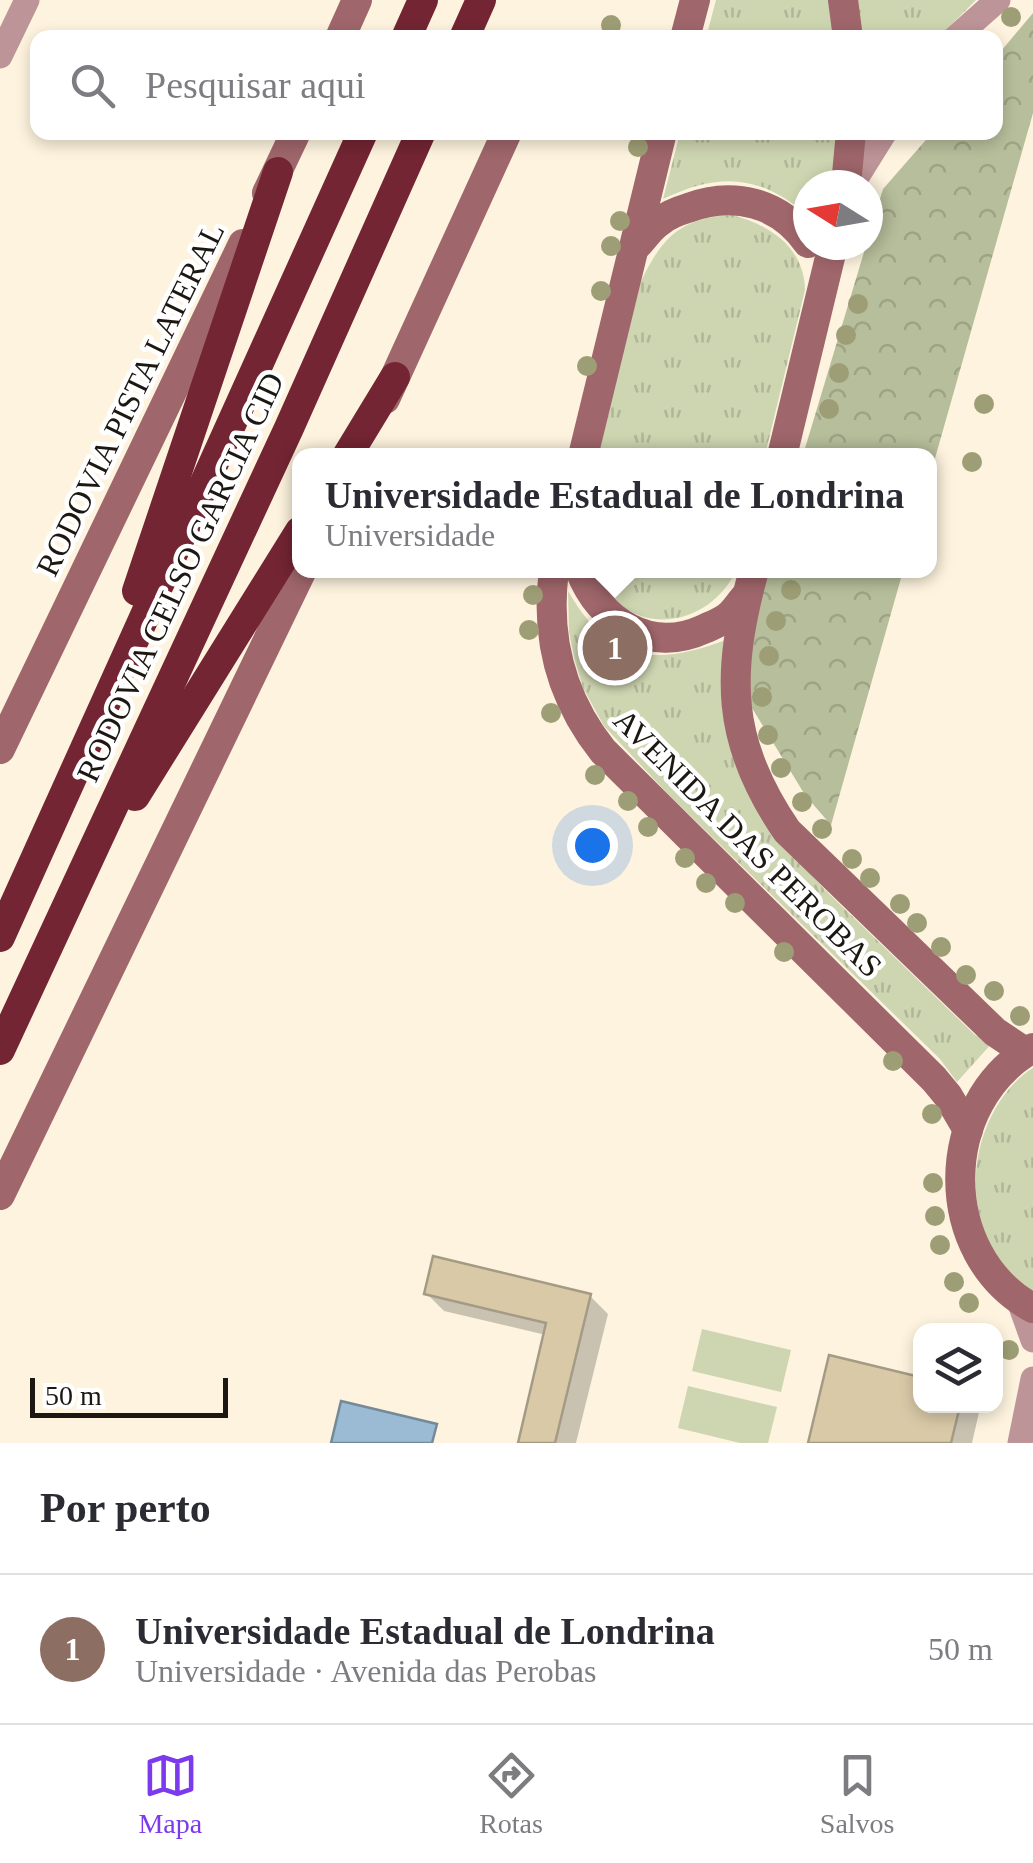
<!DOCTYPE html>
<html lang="pt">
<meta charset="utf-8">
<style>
:root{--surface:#fff;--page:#f7f7f7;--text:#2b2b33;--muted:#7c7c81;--line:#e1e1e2;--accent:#7c3aed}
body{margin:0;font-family:"Times New Roman",serif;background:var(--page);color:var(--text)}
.controls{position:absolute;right:30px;bottom:30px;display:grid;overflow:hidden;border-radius:20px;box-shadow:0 5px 15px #0003}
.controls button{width:90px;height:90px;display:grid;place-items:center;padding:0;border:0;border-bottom:2px solid var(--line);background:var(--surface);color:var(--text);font:50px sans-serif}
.compass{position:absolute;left:793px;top:170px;width:90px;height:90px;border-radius:50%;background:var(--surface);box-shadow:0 5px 15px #0003;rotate:281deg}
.scale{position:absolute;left:30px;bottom:25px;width:198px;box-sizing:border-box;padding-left:10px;border:5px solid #1c1811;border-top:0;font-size:28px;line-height:35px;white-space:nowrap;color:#1c1811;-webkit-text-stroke:8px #fff;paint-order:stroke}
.you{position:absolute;left:592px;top:845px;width:35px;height:35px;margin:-25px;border:8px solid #fff;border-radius:50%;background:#1a73e8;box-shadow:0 0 0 15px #1a73e833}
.badge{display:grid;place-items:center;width:65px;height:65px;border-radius:50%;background:var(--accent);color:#fff;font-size:32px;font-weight:700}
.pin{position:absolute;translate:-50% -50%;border:5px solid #fff;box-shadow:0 2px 10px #0006}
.popup{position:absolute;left:292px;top:448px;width:645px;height:130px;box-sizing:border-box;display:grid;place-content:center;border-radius:20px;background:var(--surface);filter:drop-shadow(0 2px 8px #0005);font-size:32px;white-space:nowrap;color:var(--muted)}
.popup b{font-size:38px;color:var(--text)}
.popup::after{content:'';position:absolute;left:50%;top:100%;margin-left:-20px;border:20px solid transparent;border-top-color:var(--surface)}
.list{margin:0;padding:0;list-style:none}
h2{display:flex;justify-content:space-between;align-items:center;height:130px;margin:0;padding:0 40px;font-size:42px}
h2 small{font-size:32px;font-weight:400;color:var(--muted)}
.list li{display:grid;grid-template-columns:65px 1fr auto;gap:30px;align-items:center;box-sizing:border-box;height:150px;padding:0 40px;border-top:2px solid var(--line)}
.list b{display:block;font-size:38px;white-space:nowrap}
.list p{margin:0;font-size:32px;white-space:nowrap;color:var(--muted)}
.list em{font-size:32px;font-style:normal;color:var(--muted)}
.icon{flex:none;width:55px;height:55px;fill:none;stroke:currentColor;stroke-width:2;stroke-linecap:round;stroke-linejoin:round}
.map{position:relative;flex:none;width:1033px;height:1443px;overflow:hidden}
.search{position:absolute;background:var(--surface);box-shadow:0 5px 15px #0003;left:30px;right:30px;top:30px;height:110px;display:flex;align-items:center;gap:25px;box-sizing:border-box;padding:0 35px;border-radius:20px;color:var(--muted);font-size:38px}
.sheet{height:280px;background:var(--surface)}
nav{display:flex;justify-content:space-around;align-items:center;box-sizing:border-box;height:140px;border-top:2px solid var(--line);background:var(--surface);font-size:28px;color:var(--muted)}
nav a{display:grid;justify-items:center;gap:5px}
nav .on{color:var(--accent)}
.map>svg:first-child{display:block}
.grass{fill:url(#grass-tufts)}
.forest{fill:url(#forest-crowns)}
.garden{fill:#ced5b1}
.water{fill:#9abbd3;stroke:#748a99;stroke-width:2.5}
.shadow{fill:#0003}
.building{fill:#d9c9a7;stroke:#a49b86;stroke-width:2.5}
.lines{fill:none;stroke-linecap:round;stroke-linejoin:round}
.street{stroke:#bd9497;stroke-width:25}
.secondary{stroke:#9f666b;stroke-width:30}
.highway{stroke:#732533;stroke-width:30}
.tree{fill:#9e9e76}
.labels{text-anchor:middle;stroke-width:9;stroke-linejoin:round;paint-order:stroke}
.street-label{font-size:32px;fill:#1c1811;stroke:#fff}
</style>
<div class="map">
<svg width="1033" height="1443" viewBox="0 0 1033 1443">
<defs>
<pattern id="grass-tufts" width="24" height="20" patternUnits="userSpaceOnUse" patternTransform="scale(2.5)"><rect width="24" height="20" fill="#ced5b1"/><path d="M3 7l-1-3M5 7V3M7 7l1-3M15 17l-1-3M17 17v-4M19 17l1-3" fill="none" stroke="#b0b697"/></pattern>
<pattern id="forest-crowns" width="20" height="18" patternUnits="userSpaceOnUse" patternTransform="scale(2.5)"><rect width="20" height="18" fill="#b7be9b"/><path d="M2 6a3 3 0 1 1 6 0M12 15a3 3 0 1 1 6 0" fill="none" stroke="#9da384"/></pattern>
</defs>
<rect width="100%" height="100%" fill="#fdf3de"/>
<!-- grass -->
<g class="grass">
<path d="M716,0h113l5,37 -128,1z"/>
<path d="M857,0h119l-38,38 -77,-1z"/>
<path d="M680,133h157l-3,52h-26v31c-48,-42 -89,-44 -145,-17z"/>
<path d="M732,215c38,10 72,32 73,75l-40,165 -168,1 44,-175c22,-45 40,-63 91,-66z"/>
<path d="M596,571h140c-30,61 -113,68 -140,0z"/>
<path d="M568,591c42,73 88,76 163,47l50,202 44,50 150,145 18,7 -36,40 -17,-23 -273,-266 -63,-67 -21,-38 -9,-31 -5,-25z"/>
<path d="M1033,1068v224c-9,-8 -21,-16 -29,-26 -33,-41 -36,-98 -15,-145 9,-20 25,-42 44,-53z"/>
</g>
<!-- forest -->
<g class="forest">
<path d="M1033,13v100l-103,363v-20l-127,-1 80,-266 49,-56 64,-1v-75z"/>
<path d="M768,571h135l-72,254 -26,-30 -70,-115z"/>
</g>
<!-- garden -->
<g class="garden">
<path d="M702,1329l89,21 -10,42 -89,-21z"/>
<path d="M688,1386l89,21 -9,36h-28l-62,-15z"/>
</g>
<!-- water -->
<path class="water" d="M341,1401l96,23 -5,19h-101z"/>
<!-- shadow -->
<g class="shadow">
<path d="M426,1293l164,3 18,18 -32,129h-56l26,-108 -102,-24z"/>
<path d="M831,1358l89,22v26h58l2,2 -8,35h-162z"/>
</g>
<!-- building -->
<g class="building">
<path d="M433,1256l158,38 -36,149h-37l28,-120 -122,-29z"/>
<path d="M829,1355l91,22v29h40l-9,37h-143z"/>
</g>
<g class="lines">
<!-- street -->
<g class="street">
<path d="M955,38l43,-38"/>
<path d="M0,56l27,-56"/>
<path d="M852,185l33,-53"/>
<path d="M1019,1301l14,39"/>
<path d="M1020,1443l13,-64"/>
</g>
<!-- secondary -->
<g class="secondary">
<path d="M843,0l5,38"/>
<path d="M340,38l17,-38"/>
<path d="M685,38l10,-38"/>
<path d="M846,185l5,-53"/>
<path d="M267,193l29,-61"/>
<path d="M637,245c7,-7 13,-17 22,-23 7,-6 19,-11 29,-14 45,-17 92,-6 120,35"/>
<path d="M385,399l122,-267"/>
<path d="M583,456l79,-324"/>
<path d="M782,456l51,-211"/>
<path d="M554,570c-9,68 7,128 49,181l331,328 14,17 20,34"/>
<path d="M580,570c20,52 70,84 124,59 9,-4 20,-8 27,-15 6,-6 10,-13 15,-18"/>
<path d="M754,570c-28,103 -29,171 33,261l208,201 30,20"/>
<path d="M0,749l243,-505"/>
<path d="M1033,1048c-96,54 -98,207 0,260"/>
<path d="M0,1195l302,-625"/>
</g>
<!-- highway -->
<g class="highway">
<path d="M406,38l17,-38"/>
<path d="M464,38l17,-38"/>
<path d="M347,456l48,-79"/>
<path d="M137,591l141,-419"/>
<path d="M135,796l165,-265"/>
<path d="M0,937l363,-805"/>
<path d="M0,1050l289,-622 132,-296"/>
</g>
</g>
<!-- trees -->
<g class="tree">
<circle cx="1011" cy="17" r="10"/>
<circle cx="611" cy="25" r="10"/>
<circle cx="638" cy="147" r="10"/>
<circle cx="620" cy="221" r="10"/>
<circle cx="611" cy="246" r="10"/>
<circle cx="601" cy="291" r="10"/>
<circle cx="858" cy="304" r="10"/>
<circle cx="846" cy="335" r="10"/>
<circle cx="587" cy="366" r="10"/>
<circle cx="839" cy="373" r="10"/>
<circle cx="984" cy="404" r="10"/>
<circle cx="829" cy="409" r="10"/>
<circle cx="972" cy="462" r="10"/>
<circle cx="791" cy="590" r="10"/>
<circle cx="533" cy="595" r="10"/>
<circle cx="776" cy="621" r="10"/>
<circle cx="529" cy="630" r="10"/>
<circle cx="769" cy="656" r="10"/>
<circle cx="762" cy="697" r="10"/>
<circle cx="551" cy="713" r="10"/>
<circle cx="768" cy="735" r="10"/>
<circle cx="781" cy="768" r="10"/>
<circle cx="595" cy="775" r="10"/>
<circle cx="628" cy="801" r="10"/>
<circle cx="802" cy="802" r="10"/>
<circle cx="648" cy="827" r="10"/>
<circle cx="822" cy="829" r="10"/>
<circle cx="685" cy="858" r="10"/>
<circle cx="852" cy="859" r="10"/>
<circle cx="870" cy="878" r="10"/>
<circle cx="706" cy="883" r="10"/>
<circle cx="735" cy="903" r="10"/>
<circle cx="900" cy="904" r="10"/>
<circle cx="917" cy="923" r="10"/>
<circle cx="941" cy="947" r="10"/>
<circle cx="784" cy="952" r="10"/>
<circle cx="966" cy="975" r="10"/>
<circle cx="994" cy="991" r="10"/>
<circle cx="1020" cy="1016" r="10"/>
<circle cx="893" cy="1061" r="10"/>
<circle cx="932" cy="1114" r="10"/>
<circle cx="933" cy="1183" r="10"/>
<circle cx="935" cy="1216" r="10"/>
<circle cx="940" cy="1245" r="10"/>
<circle cx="954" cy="1282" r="10"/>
<circle cx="969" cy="1303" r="10"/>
<circle cx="1009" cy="1350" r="10"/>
</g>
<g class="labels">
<!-- street labels -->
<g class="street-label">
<text transform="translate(130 399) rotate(-64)" y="11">RODOVIA PISTA LATERAL</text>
<text transform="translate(180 577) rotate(-65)" y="11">RODOVIA CELSO GARCIA CID</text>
<text transform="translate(748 843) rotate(45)" y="11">AVENIDA DAS PEROBAS</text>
</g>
</g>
</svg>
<div class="controls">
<button><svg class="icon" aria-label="layers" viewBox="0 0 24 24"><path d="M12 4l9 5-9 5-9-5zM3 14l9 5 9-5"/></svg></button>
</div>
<svg class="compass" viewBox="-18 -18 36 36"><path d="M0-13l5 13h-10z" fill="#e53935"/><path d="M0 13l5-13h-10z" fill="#7c7c81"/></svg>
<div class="scale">50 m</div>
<div class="you"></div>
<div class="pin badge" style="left:615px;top:648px;background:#8d6e63">1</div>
<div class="popup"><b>Universidade Estadual de Londrina</b>Universidade</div>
<div class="search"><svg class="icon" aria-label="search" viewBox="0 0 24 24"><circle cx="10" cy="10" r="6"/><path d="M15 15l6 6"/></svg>Pesquisar aqui</div>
</div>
<section class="sheet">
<h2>Por perto<small></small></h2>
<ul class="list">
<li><span class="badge" style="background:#8d6e63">1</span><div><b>Universidade Estadual de Londrina</b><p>Universidade · Avenida das Perobas</p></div><em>50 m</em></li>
</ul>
</section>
<nav>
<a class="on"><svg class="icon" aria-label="map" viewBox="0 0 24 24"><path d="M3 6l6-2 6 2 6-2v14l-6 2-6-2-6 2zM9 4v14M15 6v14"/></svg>Mapa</a>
<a><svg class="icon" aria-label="directions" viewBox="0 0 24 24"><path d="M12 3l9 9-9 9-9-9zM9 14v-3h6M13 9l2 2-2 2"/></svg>Rotas</a>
<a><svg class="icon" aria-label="saved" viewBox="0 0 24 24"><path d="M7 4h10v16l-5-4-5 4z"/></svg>Salvos</a>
</nav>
